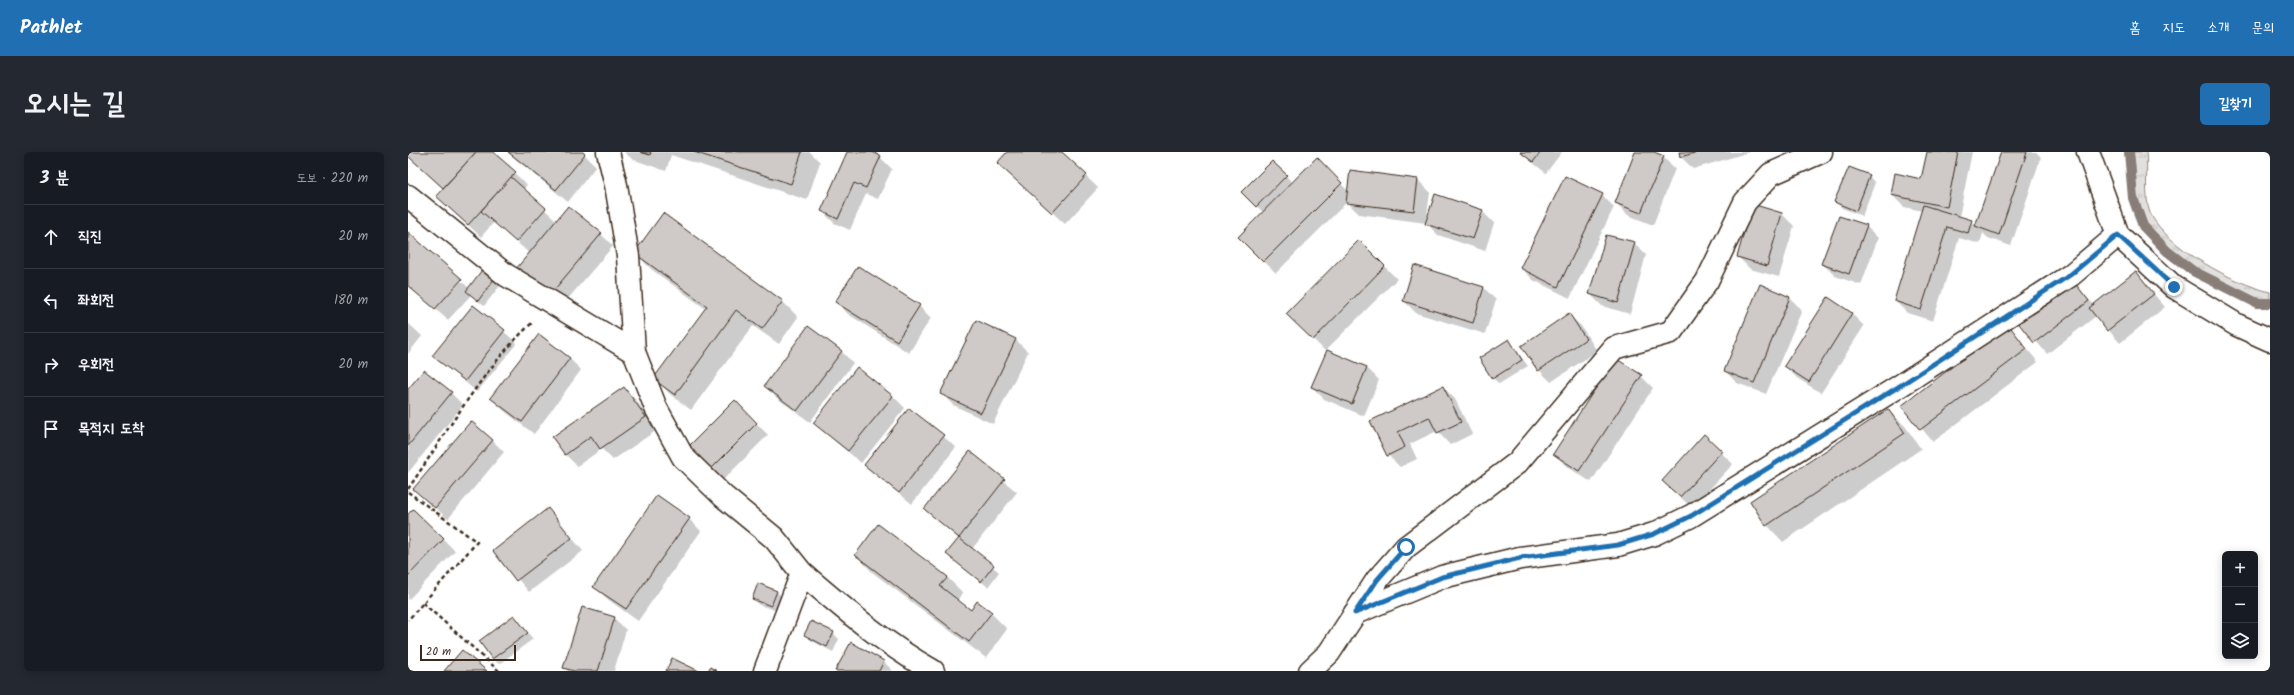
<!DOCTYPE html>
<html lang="ko">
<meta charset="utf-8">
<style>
:root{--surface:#171b24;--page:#242831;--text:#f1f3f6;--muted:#9ea1a6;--line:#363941;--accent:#1f6fb2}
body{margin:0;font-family:Kalam,"Poor Story",sans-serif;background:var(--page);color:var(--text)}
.controls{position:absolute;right:12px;bottom:12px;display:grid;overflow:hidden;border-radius:6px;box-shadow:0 2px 10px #0003}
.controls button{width:36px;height:36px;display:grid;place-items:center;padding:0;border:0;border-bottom:1px solid var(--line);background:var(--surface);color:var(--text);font:20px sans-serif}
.scale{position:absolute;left:12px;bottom:10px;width:96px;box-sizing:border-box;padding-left:4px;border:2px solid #3b2a1e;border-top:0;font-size:11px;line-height:14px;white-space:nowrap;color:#3b2a1e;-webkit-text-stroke:3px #fff;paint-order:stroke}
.stop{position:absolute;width:12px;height:12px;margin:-9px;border:3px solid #1f6fb2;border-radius:50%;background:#fff}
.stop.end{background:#1f6fb2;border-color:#fff;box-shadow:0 1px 4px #0008}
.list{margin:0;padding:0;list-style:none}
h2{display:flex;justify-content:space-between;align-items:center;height:52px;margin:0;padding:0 16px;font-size:17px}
h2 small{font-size:13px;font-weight:400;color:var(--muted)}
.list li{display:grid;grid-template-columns:26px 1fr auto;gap:12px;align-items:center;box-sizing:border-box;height:64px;padding:0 16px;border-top:1px solid var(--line)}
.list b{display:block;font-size:15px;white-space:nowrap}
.list em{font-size:13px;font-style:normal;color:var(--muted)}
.icon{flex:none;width:22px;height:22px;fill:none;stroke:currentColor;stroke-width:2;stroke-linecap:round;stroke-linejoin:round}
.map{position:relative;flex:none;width:1862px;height:519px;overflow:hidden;border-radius:6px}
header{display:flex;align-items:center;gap:24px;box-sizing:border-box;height:56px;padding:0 20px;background:var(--accent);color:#fff}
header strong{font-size:19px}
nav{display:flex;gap:22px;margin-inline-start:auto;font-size:14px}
.intro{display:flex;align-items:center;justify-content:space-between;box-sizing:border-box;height:96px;padding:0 24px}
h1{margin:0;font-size:28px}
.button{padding:10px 18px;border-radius:6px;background:var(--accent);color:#fff;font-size:14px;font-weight:700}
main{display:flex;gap:24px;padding:0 24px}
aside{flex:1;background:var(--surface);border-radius:6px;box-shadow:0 2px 10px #0003}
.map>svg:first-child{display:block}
.grass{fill:url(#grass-tufts);stroke:#8e857e}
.shadow{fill:#0003}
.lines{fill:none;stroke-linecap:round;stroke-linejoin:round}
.stream{stroke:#887e77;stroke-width:10}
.building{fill:#cfcac7;stroke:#3b2a1e}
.minor-casing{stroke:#3b2a1e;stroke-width:25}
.path{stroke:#3b2a1e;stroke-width:2.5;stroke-dasharray:4 3;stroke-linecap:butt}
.minor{stroke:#fff;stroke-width:22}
.route{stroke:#1f6fb2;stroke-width:5}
</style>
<header>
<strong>Pathlet</strong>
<nav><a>홈</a><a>지도</a><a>소개</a><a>문의</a></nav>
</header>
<div class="intro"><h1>오시는 길</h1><a class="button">길찾기</a></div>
<main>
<aside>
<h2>3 분<small>도보 · 220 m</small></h2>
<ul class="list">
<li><svg class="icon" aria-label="ahead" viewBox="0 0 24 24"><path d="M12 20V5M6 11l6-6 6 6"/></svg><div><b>직진</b></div><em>20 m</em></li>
<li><svg class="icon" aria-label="left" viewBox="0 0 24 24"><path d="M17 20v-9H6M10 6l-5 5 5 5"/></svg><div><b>좌회전</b></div><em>180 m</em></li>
<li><svg class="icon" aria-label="right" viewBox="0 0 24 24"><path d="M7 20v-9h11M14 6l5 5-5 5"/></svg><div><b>우회전</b></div><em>20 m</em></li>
<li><svg class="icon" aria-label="arrive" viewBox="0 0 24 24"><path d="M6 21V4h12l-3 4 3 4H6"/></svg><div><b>목적지 도착</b></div></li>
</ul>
</aside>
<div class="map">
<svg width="1862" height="519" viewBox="0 0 1862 519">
<defs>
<pattern id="grass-tufts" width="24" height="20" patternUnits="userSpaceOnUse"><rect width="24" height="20" fill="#e2e0de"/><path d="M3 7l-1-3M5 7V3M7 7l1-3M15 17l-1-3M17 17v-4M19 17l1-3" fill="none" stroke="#c3c0be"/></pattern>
</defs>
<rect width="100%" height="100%" fill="#fff"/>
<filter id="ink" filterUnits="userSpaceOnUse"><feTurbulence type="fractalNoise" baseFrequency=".025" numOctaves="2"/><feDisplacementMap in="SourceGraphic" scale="8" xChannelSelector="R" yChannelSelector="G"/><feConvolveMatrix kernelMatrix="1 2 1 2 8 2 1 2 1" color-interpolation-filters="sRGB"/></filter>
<g filter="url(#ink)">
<!-- grass -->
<path class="grass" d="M1725,0h13c2,17 -2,46 4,61 17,35 83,70 120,79v8c-35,-2 -113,-49 -128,-82 -9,-20 -4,-45 -9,-66z"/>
<!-- shadow -->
<g class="shadow">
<path d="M0,0h84l35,33 -4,4 34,32 44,13 12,12 -52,61 -31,-53 -36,-32 -13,15 -44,-41 7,-7 -36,-33z"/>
<path d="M99,0h75l14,14 -28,36z"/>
<path d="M216,0h186l10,10 -13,38 -136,-45 -5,16 -34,-12z"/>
<path d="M440,0h22l10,5 12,12 -14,30 -12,-5 -16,36 -16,-7 -12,-12z"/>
<path d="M600,0h53l37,36 -33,36 -55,-50z"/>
<path d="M1111,0h43l-16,21z"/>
<path d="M1228,0h15l12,5 12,12 -22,56 -25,-10 -12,-12z"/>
<path d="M1272,0h70l-57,17 -12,-12z"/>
<path d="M1520,0h44l-13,65 12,4 5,5 26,-74h34l5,5 -30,89 -23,-8 -5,-5 -3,11 -21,-6 -26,83 -26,-8 -12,-12 28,-90 -19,-4 -12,-12 30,-14z"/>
<path d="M909,7l31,32 70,-11 12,12 -4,31 -67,-9 -12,-12 -71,71 -37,-36 24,-25 -21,-20 30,-30 21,21z"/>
<path d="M1461,24l6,7 -13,33 -20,-8 -6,-6z"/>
<path d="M1194,43l12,12 -44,91 -37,-18 -11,-12z"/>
<path d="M1074,59l12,12 -9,28 -47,-16 -12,-12z"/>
<path d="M1374,62l12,12 -15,51 -29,-8 -12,-12z"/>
<path d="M1458,74l12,12 -17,47 -26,-9 -12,-12z"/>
<path d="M0,82l61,54 17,-21 17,15 -19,24 -13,-11 -23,25 -40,-34z"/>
<path d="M951,89l38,38 -72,72 -37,-37z"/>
<path d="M1226,91l12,12 -16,59 -28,-8 -12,-12z"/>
<path d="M227,101l147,48 16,16 -19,27 -26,-18 -62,84 -20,-15 -16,-16 51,-70 -55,-40z"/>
<path d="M1006,115l70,21 12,12 -11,34 -69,-21 -12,-12z"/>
<path d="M1728,121l29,34 -45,36 -24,-27 -49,38 -29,-34 53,-40 23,25z"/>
<path d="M1352,133l30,13 12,12 -36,84 -29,-11 -12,-12z"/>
<path d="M1420,147l24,15 12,12 -43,67 -24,-15 -12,-12z"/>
<path d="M428,150l83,4 12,12 -22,35 -61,-39z"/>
<path d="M66,154l43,37 -40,49 -43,-36z"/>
<path d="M1161,163l12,11 16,25 -46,31 -12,-12 -16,-24z"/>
<path d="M569,169l39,19 12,12 -35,72 -40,-19 -12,-12z"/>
<path d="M0,171l14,13 -14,18z"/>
<path d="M1600,174l30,36 -105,80 -30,-36z"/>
<path d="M1101,188l19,26 -29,18 -6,-6z"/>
<path d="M433,199l12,12 -43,59 -33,-24 -12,-12z"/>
<path d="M919,200l40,16 12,12 -15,36 -40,-17 -12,-12z"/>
<path d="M161,206l12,12 -47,64 -31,-24 -12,-12z"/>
<path d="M1233,224l12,12 -62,94 -25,-16 -12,-12z"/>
<path d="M1035,235l12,12 17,35 -22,11 -13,-14 -27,13 7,15 -17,8 -12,-12 -17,-33z"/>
<path d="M216,236l12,12 21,30 -44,30 -11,-11 -25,17 -12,-12z"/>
<path d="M0,239l43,2 12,12 -55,68z"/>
<path d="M485,244l12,12 -44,55 -47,-40z"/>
<path d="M327,250l33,33 -46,46 -33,-34z"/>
<path d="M501,257l47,38 -44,57 -47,-39z"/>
<path d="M1480,258l17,16 16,23 -138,93 -16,-17 -16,-24z"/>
<path d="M1296,284l29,28 -41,44 -29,-27z"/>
<path d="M84,288l12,12 -56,67 -34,-30z"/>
<path d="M562,301l47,39 -45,57 27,23 -11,15 -41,-33 12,-15 -34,-30z"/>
<path d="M140,357l35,42 -54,41 -35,-41z"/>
<path d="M0,364l35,23 12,12 -47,49z"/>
<path d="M281,367l12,12 -63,90 -32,-23 -12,-12z"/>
<path d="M448,403l91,22 16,16 -6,8 14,10 20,2 16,16 -21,29 -114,-86z"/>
<path d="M369,440l6,6 -5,13 -19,-6 -6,-7z"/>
<path d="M106,464l19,23 -34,25 -7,-6z"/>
<path d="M206,466l12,12 -12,41h-46l-4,-4z"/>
<path d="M425,481l6,6 -6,13 -21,-11 -7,-6z"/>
<path d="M443,492l33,18 9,9h-57z"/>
</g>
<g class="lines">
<!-- stream -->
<path class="stream" d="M1721,0l4,46 10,28 24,25 26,20 64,32h13"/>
</g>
<!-- building -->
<g class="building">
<path d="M0,0h68l-33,36 -35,-32z"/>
<path d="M68,0h17l23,20 -48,53 -32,-29z"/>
<path d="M100,0h75l2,2 -29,36z"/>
<path d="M232,0h11l-1,3z"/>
<path d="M286,0h108l-11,32z"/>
<path d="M439,0h25l9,4 -15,32 -12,-5 -16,36 -17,-8z"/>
<path d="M599,0h55l25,23 -35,38 -55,-50z"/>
<path d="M1112,0h21l-8,10z"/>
<path d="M1227,0h19l10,4 -23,57 -26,-10z"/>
<path d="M1271,0h19l-18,5z"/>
<path d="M1519,0h31l-11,55 -56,-12 4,-22 26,6z"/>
<path d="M1593,0h26l-28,83 -24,-9z"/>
<path d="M909,5l25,26 -79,79 -25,-25z"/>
<path d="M864,9l15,14 -31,32 -15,-15z"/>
<path d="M1441,15l21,8 -14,36 -22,-9z"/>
<path d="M942,18l68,9 -4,32 -68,-8z"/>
<path d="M1157,24l38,18 -45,93 -38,-19z"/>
<path d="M103,25l35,31 -30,34 -35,-31z"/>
<path d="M1027,42l48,16 -10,29 -48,-15z"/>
<path d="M1344,52l30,9 -15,53 -30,-9z"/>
<path d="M1515,53l49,15 -4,13 -21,-6 -26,83 -27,-9z"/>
<path d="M160,54l34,27 -53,63 -33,-27z"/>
<path d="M255,61l120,88 -21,28 -26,-19 -61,85 -22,-16 54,-73 -73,-53z"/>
<path d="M1431,64l28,9 -18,49 -28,-10z"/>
<path d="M0,80l54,47 -27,30 -27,-23z"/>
<path d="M1198,83l29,7 -17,61 -29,-9z"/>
<path d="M951,88l26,26 -72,74 -27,-26z"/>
<path d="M1006,113l70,22 -11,36 -70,-22z"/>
<path d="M77,114l12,9 -19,26 -12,-10z"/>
<path d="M450,114l62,39 -23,36 -62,-39z"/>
<path d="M1728,119l18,23 -47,37 -18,-23z"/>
<path d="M1663,126l18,23 -55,42 -18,-23z"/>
<path d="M1352,132l30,13 -36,86 -30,-12z"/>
<path d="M1420,145l24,16 -43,69 -25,-16z"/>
<path d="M65,153l32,25 -40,51 -33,-25z"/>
<path d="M1161,161l17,26 -48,32 -17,-25z"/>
<path d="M568,168l40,19 -35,74 -41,-19z"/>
<path d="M1600,172l19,25 -107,81 -19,-24z"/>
<path d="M400,174l34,25 -45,60 -33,-25z"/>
<path d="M131,182l31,24 -48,64 -32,-24z"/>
<path d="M1101,187l13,21 -30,19 -13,-21z"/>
<path d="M919,198l40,17 -15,37 -41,-17z"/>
<path d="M1207,206l27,17 -63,96 -26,-17z"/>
<path d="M449,215l36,29 -45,55 -35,-28z"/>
<path d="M16,218l28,22 -44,54v-57z"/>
<path d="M1035,234l18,36 -24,11 -8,-16 -31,15 7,15 -18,9 -17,-35z"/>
<path d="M216,235l22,30 -46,32 -9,-13 -26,19 -13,-18z"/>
<path d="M327,248l22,23 -47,47 -22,-23z"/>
<path d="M501,256l35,27 -45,58 -35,-28z"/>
<path d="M1480,257l17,24 -139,93 -16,-25z"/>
<path d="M63,269l22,19 -58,68 -22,-19z"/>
<path d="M1296,282l18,17 -42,46 -18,-16z"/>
<path d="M562,299l35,28 -46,59 -35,-29z"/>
<path d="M249,343l33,23 -64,91 -33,-22z"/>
<path d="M140,356l24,30 -56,43 -23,-30z"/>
<path d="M5,357l31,30 -36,37v-62z"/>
<path d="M470,372l70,53 -8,9 31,24 6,-9 15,11 -23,30 -114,-87z"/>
<path d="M551,386l35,27 -13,17 -35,-28z"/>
<path d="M350,431l19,8 -6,15 -19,-7z"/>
<path d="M174,455l33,10 -17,54h-24l-11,-3z"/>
<path d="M106,463l14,18 -36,26 -13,-18z"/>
<path d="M403,469l23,11 -7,15 -23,-12z"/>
<path d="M443,490l33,19 -5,10h-44z"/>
<path d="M54,498l25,21h-43z"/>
<path d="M264,506l27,13h-33z"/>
<path d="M302,515l7,4h-9z"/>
</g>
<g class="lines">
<!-- minor casing -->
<g class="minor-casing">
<g id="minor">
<path d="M200,0l8,33 12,71 6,96 22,56 27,49 40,39 51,42 28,35 -37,98"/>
<path d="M1680,0l30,83 56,52 63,38 33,15"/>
<path d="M0,44l98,79 128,77"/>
<path d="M394,421c42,36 83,71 131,98"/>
<path d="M947,461l87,-36 78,-19 98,-13 36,-11 37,-18 207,-129 173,-112 47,-40"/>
<path d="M902,519l19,-18 48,-73 29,-33 111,-84 97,-115 57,-16 36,-51 38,-79 26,-28 50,-22"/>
</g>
</g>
<!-- path -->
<g class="path">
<path d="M0,337c38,-55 75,-121 124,-166"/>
<path d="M0,340l69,50 -69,78"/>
<path d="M15,451l76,68"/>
</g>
<!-- minor -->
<use href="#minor" class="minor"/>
</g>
</g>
<g class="lines" filter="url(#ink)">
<!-- route -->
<path class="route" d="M998,395l-29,33 -22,33 87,-36 78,-19 98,-13 36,-11 37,-18 207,-129 172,-112 48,-40 56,52"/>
</g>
</svg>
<div class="controls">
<button>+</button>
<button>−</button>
<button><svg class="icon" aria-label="layers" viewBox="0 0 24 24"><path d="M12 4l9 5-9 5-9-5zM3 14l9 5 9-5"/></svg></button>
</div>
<div class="scale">20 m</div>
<div class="stop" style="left:998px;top:395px"></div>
<div class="stop end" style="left:1766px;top:135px"></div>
</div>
</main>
